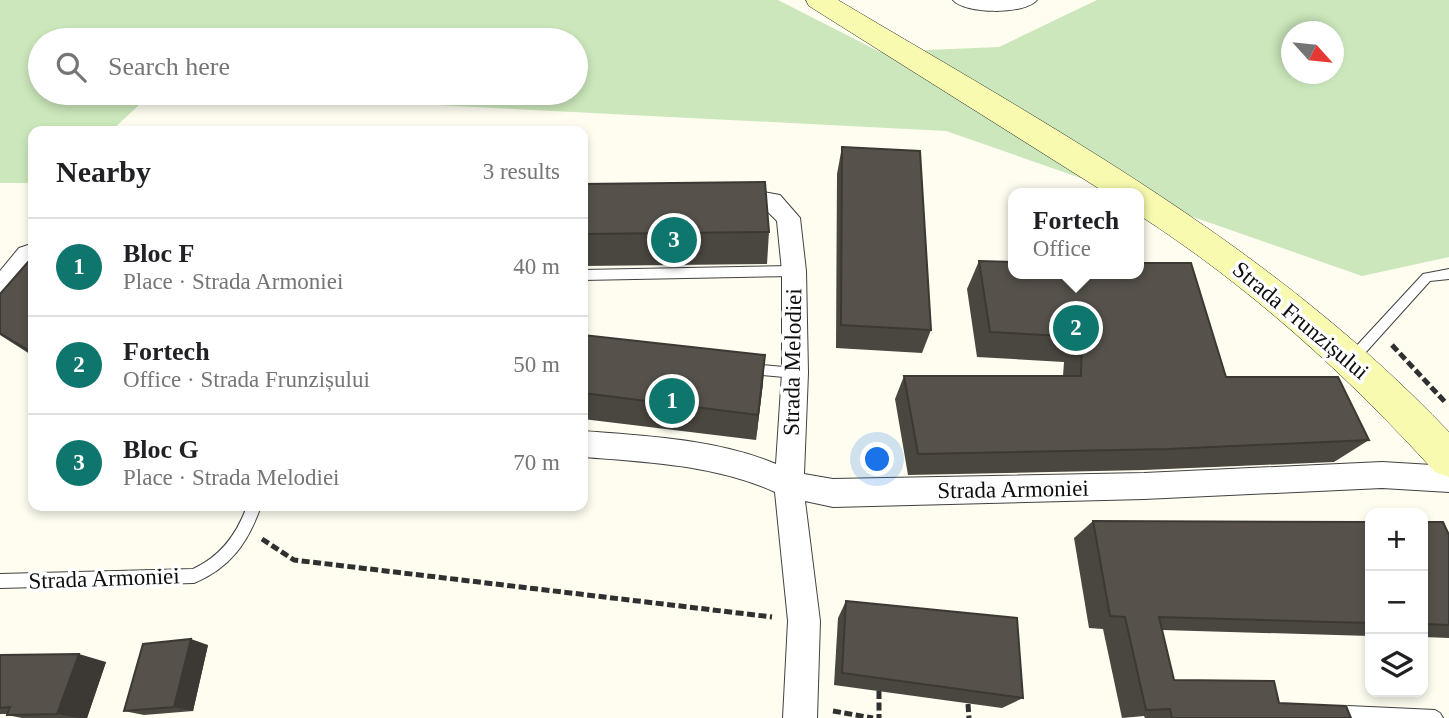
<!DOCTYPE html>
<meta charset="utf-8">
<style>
:root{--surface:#fff;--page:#f2f2f2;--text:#202124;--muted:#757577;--line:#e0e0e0;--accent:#0f766e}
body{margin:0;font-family:Georgia,serif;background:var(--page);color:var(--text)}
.controls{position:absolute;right:21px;bottom:21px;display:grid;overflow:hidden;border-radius:14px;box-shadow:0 4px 10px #0003}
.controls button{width:63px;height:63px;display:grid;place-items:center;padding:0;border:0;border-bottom:2px solid var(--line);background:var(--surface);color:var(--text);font:35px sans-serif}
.compass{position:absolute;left:1281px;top:21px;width:63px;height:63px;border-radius:50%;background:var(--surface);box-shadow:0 4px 10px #0003;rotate:117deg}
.you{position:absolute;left:878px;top:460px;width:24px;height:24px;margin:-18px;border:5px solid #fff;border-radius:50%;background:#1a73e8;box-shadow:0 0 0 10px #1a73e833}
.badge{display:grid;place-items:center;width:46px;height:46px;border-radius:50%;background:var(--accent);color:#fff;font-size:23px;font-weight:700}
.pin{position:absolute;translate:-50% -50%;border:4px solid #fff;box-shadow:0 2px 7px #0006}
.popup{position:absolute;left:1008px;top:188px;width:136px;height:91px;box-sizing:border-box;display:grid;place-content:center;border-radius:14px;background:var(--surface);filter:drop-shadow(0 2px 5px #0005);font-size:23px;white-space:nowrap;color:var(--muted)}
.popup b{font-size:26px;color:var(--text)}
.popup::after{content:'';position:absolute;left:50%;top:100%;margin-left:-14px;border:14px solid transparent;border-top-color:var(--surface)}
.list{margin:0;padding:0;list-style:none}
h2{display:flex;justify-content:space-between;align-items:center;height:91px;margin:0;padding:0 28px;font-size:30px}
h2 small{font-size:23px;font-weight:400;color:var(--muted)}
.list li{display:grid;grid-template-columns:46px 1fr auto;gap:21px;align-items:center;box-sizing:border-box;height:98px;padding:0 28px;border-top:2px solid var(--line)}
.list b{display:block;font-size:26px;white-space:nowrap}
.list p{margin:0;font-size:23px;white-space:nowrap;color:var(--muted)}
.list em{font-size:23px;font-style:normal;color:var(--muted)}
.icon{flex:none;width:38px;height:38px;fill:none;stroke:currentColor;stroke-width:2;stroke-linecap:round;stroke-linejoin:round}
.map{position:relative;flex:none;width:1449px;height:718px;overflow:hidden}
.search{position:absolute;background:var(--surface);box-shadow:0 4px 10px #0003;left:28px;top:28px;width:560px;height:77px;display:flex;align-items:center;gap:18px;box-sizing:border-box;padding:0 24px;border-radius:38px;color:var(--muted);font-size:26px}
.panel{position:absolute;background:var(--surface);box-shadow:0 4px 10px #0003;left:28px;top:126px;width:560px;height:385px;border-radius:14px}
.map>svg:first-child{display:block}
.green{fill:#cbe7bb;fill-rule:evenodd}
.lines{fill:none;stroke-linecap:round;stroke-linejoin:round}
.service-casing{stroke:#414141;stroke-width:2}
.minor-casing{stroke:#414141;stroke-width:2}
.secondary-casing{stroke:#303030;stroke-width:1}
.path{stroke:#303030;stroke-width:5;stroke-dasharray:8 3.5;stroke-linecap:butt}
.service{fill:#fff;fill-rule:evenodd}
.minor{fill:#fff;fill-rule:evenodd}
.secondary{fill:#f8fbaf;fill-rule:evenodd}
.wall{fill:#4a4640}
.shaded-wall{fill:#3c3934}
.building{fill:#56514b;stroke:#3c3934;stroke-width:2}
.labels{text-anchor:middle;stroke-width:7;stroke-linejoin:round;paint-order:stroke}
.street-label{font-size:23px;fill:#0e0e0e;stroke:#fff}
</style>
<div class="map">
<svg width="1449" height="718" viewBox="0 0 1449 718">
<rect width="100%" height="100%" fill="#fefdf0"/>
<!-- green -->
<path class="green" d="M0,0h778l102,52 119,-5 98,-47h352v257l-87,19 -223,-78v-5h-15l-178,-62 -745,-38h375v-53h-536v53h112l-41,38h-78v52h-33zM1292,32h42v42h-42z"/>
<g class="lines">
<!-- service casing -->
<g class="service-casing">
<g id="service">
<path d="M794,266l6,5 -6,5 -211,4v-10z"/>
<path d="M1449,269v10l-19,2 -73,81 -4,1 -4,-1 -2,-4 2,-4 74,-80z"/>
<path d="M750,364l45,4 4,1 2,4 -2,4 -4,1 -45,-4 -4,-1 -2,-4 2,-4z"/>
<path d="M247,506h14c-13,37 -31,62 -67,77l-194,5v-14l193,-5c28,-13 44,-35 54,-63z"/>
<path d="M1348,706l87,4 5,3 3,5h-101l-2,-4 3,-5z"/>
</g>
</g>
<!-- minor casing -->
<g class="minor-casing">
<g id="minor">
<path d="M953,0h84c-12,15 -73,14 -84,0z"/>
<path d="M731,186l49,9 20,23 6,53 2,102 -4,101 29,5 311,-6 238,-11 67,4v26l-67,-4 -238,11 -311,8 -28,-6 15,120 -3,97h-34l5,-97 -13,-129c-59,-27 -128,-30 -192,-35v-26c63,5 134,8 193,33l6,-91v-102l-5,-50 -12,-12 -42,-8 -4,-6 4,-6z"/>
<path d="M28,245l5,2v19l-24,30 -9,3v-28l19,-23z"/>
</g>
</g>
<!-- secondary casing -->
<g class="secondary-casing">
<path id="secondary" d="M806,0h32c217,129 435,247 611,432v45l-14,-5c-89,-98 -185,-185 -296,-257v-22h-33l-297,-187z"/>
</g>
<!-- path -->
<g class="path">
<path d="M1392,345l54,58"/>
<path d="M262,539l32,21 478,57"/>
<path d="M879,691v27"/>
<path d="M968,704l1,14"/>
<path d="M833,711l40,7"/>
</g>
<!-- service -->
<use href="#service" class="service"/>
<!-- minor -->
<use href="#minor" class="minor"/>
<!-- secondary -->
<use href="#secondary" class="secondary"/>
</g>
<!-- wall -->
<g class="wall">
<path d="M842,147l89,183 -9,23 -86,-5 1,-174z"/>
<path d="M583,184l186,48 -2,32 -184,2z"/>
<path d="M33,258v98l-33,-21v-41z"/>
<path d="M979,261l247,116 143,63 -35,22 -190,8 -236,5 -13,-76 9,-23h159l1,-14 -87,-5 -10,-68z"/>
<path d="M583,335l180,48 -7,57 -173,-21z"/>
<path d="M1093,521l277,1v114l-208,-6 12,50 105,23 72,15h-206l-1,-2 -22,2 -19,-89 -14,-1 -15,-90z"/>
<path d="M1423,522l26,13v103l-26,-1z"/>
<path d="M846,601l177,97 -21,10 -168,-23 4,-67z"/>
<path d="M208,645l-15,66 -49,4 -20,-4z"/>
<path d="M0,655l106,7 -19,56h-65l-15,-3 1,-1h-8z"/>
</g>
<!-- shaded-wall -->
<g class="shaded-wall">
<path d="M765,355l-2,28 -7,57 2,-25z"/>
<path d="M191,639l17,6 -15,66 -19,-4z"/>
<path d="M79,654l27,8 -19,56h-8l-22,-4z"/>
</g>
<!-- building -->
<g class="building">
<path d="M842,147l78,4 11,179 -90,-5z"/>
<path d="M765,182l4,50 -186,2v-50z"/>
<path d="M33,258v95l-33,-20v-39l28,-32z"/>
<path d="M979,261l34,1v12h126v-11h52l35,114h112l31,63 -201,9 -250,5 -14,-78h177l1,-39 -92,-5z"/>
<path d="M583,335l182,20 -7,60 -175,-22z"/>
<path d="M1093,521l277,1v101l-211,-6 15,63 100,1 5,22 67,3 5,12h-179l-2,-9 -24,1 -21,-93 -15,-1z"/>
<path d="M1423,522h20l6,13v90l-26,-1z"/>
<path d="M846,601l171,17 6,80 -181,-25z"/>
<path d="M191,639l-17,68 -50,4 19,-67z"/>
<path d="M79,654l-22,60 -50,1 3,-8 -10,1v-53z"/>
</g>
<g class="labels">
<!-- street labels -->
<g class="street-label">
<text transform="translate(1301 320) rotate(40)" y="8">Strada Frunzișului</text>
<text transform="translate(792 362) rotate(-89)" y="8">Strada Melodiei</text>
<text transform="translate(1013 489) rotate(-1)" y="8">Strada Armoniei</text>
<text transform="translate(104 578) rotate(-2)" y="8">Strada Armoniei</text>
</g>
</g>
</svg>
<div class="controls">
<button>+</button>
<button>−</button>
<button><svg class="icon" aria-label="layers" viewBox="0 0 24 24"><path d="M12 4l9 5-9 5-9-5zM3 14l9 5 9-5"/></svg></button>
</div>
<svg class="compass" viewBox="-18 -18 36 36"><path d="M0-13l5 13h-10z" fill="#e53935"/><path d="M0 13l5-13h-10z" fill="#757577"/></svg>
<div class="you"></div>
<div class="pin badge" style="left:672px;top:401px">1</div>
<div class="pin badge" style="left:1076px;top:328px">2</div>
<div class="popup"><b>Fortech</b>Office</div>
<div class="pin badge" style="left:674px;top:240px">3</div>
<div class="search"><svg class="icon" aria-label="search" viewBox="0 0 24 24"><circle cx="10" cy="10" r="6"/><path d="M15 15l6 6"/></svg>Search here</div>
<section class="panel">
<h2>Nearby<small>3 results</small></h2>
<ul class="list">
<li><span class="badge">1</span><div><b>Bloc F</b><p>Place · Strada Armoniei</p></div><em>40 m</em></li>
<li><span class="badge">2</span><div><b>Fortech</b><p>Office · Strada Frunzișului</p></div><em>50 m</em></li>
<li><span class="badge">3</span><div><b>Bloc G</b><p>Place · Strada Melodiei</p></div><em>70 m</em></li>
</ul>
</section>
</div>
